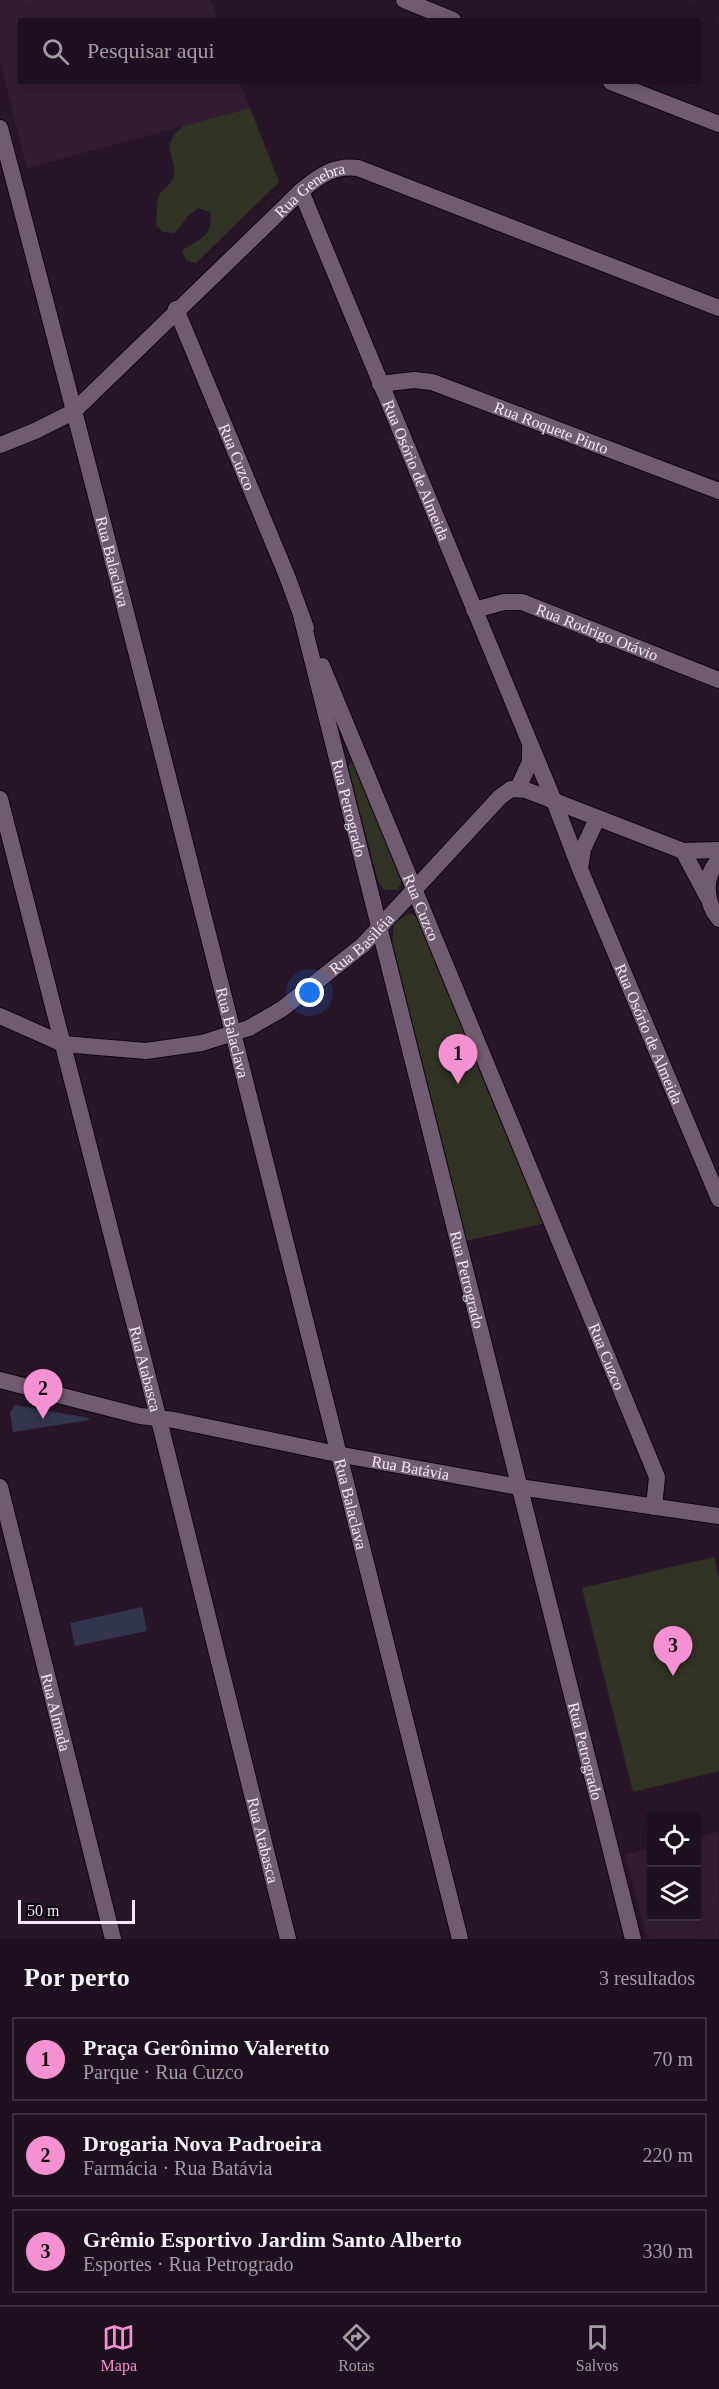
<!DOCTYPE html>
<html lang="pt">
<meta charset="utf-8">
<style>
:root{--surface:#1e101e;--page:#261927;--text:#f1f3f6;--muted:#a19da4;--line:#3c303c;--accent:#f591d2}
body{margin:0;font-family:Georgia,serif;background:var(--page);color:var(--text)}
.controls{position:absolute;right:18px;bottom:18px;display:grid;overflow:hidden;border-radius:0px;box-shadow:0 3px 15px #0003}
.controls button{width:54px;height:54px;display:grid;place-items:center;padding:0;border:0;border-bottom:2px solid var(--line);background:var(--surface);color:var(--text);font:30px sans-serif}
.scale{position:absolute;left:18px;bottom:15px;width:117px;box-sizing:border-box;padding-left:6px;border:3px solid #f3e7f3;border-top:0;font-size:16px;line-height:21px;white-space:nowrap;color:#f3e7f3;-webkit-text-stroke:4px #0c050c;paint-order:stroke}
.you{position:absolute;left:310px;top:993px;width:21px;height:21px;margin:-15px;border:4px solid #fff;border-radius:50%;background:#1a73e8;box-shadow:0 0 0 9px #1a73e833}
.badge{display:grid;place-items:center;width:39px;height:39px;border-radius:50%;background:var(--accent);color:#111;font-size:20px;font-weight:700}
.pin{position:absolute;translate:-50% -50px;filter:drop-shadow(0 2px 3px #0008)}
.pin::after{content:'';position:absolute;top:32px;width:21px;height:18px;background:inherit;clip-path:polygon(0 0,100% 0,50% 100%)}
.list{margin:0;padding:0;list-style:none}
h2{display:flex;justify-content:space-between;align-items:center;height:78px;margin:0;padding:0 24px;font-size:26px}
h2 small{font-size:20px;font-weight:400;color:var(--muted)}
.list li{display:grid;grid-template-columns:39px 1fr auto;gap:18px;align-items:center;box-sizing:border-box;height:84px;margin:0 12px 12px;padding:0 12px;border:2px solid var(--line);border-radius:0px}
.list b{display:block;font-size:22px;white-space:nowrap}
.list p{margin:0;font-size:20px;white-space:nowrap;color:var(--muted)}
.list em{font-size:20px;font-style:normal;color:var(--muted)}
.icon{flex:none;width:33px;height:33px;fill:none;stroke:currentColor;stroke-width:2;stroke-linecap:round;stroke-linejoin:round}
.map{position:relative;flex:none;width:719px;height:1939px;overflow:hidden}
.search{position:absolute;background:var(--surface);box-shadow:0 3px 15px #0003;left:18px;right:18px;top:18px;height:66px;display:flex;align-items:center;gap:15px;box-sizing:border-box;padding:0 21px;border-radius:0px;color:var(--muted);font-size:22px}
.sheet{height:366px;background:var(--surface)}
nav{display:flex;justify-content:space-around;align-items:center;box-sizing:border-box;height:84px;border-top:2px solid var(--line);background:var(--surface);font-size:16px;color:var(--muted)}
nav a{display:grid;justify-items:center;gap:3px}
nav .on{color:var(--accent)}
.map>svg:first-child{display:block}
.built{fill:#341d33}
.green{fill:#313424}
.building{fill:#33354f}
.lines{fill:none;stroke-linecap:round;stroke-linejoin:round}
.minor-casing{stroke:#100310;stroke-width:18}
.minor{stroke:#715b70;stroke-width:16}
.labels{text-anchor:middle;stroke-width:4.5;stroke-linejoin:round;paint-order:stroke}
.street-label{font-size:16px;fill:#f3e7f3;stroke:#0c050c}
</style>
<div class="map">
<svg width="719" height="1939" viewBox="0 0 719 1939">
<rect width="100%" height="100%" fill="#281628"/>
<!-- built -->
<g class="built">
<path d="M0,0h211l7,19 -198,1v62l220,1 10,25 -223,60 -27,-106z"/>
<path d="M718,1832l1,107h-72l-22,-85 26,-6 1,68h44l1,-79z"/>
</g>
<!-- green -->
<g class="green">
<path d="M250,108l29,74 -83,81 -10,-3 -4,-9c17,-13 32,-14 28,-39l-12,-4 -10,8 -13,17 -12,-1 -7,-7c1,-9 0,-21 3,-29 3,-7 12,-11 14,-18 7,-20 -17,-29 10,-52z"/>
<path d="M351,763h4l48,117 -6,10h-13l-6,-9 -30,-113z"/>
<path d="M412,914l8,6 126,303 -80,18 -74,-297 2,-20 12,-9z"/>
<path d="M714,1557l5,21v193l-86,21 -51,-204z"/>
</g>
<!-- building -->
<g class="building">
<path d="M15,1405l74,13v2l-76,12 -3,-19z"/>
<path d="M142,1607l5,24 -72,15 -5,-23z"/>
</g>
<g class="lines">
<!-- minor casing -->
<g class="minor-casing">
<g id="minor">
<path d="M404,0l49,20"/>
<path d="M611,82l108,42"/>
<path id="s1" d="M0,128c159,602 309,1207 460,1811"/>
<path id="s2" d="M301,191l253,610 26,68 139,330"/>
<path id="s3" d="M176,309l111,267 19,52"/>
<path id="s4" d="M380,384l34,-4 18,2 287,109"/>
<path id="s5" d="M0,445l35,-14 38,-19 228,-221c18,-15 33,-26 57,-23l361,140"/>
<path id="s6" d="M474,610l30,-8h18l197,78"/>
<path id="s7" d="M302,619l331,1320"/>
<path id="s8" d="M322,666l335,811 -3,30"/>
<path d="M518,788l12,-26v-13"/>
<path id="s9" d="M0,799l161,629 127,511"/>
<path d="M683,851l24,45"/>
<path d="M719,860c-16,17 -14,42 0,59"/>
<path d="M580,868l3,-19 14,-30"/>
<path id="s10" d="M0,1016l63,28 83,7 56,-8 47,-15 33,-19 81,-64 137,-148 11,-8 15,1 157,61 36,-1"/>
<path id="s11" d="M0,1380l140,36 34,4 163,34 182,33 200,29"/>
<path id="s12" d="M0,1487l113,452"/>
</g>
</g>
<!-- minor -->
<use href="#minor" class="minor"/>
</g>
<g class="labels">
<!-- street labels -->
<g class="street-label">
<text dy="6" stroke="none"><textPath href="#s5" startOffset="406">Rua Genebra</textPath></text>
<text dy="6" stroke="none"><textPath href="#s4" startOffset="180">Rua Roquete Pinto</textPath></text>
<text dy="6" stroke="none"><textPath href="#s3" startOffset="160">Rua Cuzco</textPath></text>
<text dy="6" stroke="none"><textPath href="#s2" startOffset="302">Rua Osório de Almeida</textPath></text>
<text dy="6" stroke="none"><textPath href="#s1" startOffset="448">Rua Balaclava</textPath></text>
<text dy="6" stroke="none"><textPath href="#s6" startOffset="130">Rua Rodrigo Otávio</textPath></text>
<text dy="6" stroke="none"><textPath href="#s7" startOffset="195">Rua Petrogrado</textPath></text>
<text dy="6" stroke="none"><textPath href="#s8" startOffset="261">Rua Cuzco</textPath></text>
<text dy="6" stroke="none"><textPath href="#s10" startOffset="399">Rua Basiléia</textPath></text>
<text dy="6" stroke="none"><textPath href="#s1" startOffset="934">Rua Balaclava</textPath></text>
<text dy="6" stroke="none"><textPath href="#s2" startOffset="912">Rua Osório de Almeida</textPath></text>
<text dy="6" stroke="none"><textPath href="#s7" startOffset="681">Rua Petrogrado</textPath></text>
<text dy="6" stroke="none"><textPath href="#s8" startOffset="747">Rua Cuzco</textPath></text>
<text dy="6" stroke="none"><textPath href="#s9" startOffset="588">Rua Atabasca</textPath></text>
<text dy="6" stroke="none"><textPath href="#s11" startOffset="420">Rua Batávia</textPath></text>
<text dy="6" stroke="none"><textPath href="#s1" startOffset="1420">Rua Balaclava</textPath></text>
<text dy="6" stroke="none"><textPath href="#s12" startOffset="232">Rua Almada</textPath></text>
<text dy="6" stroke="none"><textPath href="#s7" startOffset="1167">Rua Petrogrado</textPath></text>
<text dy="6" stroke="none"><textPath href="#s9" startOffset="1074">Rua Atabasca</textPath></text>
</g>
</g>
</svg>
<div class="controls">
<button><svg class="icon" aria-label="locate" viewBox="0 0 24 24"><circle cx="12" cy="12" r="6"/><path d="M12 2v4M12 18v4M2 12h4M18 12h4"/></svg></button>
<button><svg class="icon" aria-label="layers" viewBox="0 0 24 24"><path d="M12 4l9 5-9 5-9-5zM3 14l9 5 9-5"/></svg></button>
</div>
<div class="scale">50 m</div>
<div class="you"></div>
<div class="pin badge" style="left:458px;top:1084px">1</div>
<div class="pin badge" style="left:43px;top:1419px">2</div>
<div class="pin badge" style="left:673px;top:1676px">3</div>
<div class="search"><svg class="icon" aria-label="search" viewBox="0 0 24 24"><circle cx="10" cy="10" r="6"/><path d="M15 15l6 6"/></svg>Pesquisar aqui</div>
</div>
<section class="sheet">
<h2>Por perto<small>3 resultados</small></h2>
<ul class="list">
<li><span class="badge">1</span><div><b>Praça Gerônimo Valeretto</b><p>Parque · Rua Cuzco</p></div><em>70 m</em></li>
<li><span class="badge">2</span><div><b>Drogaria Nova Padroeira</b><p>Farmácia · Rua Batávia</p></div><em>220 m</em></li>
<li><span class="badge">3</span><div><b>Grêmio Esportivo Jardim Santo Alberto</b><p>Esportes · Rua Petrogrado</p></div><em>330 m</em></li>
</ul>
</section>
<nav>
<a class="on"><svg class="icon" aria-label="map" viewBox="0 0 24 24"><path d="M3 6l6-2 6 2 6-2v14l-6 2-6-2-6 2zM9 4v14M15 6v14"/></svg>Mapa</a>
<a><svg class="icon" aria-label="directions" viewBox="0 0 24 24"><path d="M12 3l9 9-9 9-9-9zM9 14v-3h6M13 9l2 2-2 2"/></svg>Rotas</a>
<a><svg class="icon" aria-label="saved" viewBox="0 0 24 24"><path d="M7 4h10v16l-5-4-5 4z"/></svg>Salvos</a>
</nav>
